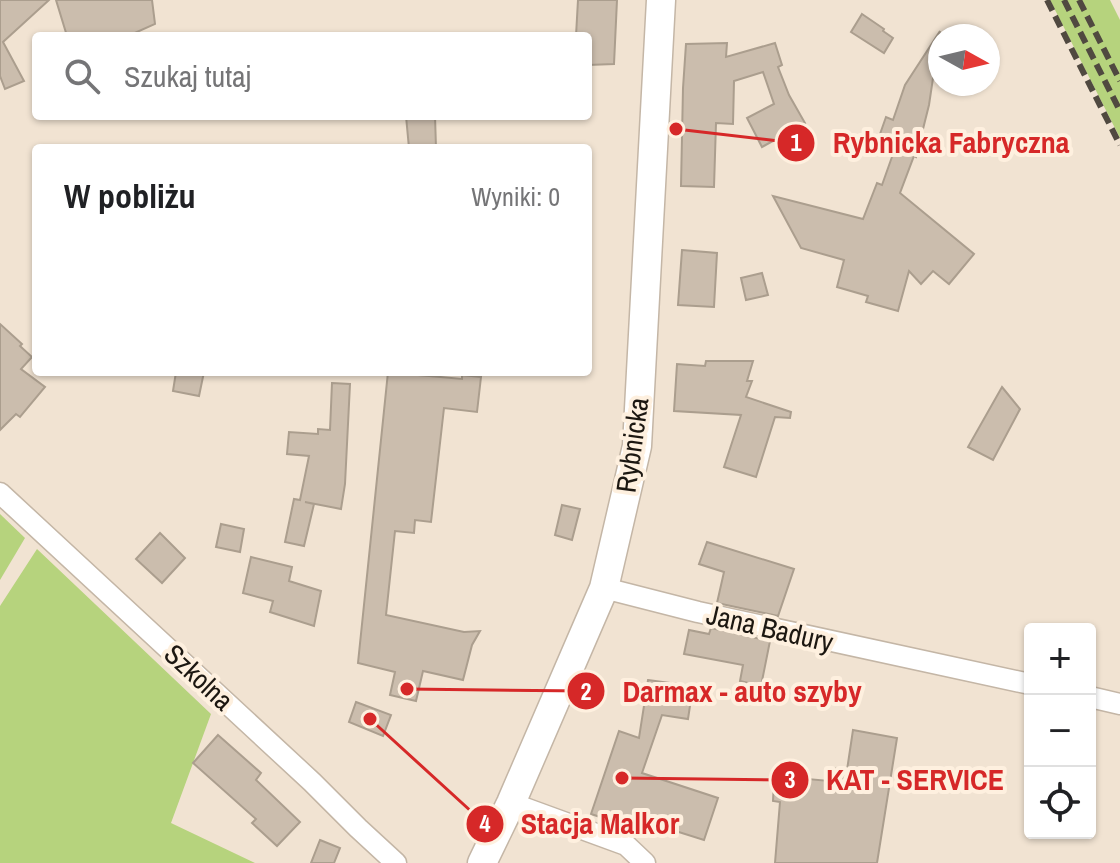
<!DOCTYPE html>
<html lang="pl">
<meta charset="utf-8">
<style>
:root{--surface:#fff;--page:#f6f6f6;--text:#202124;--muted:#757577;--line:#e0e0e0}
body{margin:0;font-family:"Archivo Narrow",sans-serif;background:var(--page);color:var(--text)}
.controls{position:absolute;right:24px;bottom:24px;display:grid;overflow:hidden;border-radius:8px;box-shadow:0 2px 6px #0004}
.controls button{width:72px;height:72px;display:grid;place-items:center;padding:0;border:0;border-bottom:2px solid var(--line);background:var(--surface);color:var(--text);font:40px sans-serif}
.compass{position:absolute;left:928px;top:24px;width:72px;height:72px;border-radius:50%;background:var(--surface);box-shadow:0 2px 6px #0004;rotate:98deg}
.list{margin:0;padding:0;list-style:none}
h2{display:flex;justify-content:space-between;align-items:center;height:104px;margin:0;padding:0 32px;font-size:34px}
h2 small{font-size:26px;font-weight:400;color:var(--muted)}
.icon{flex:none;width:44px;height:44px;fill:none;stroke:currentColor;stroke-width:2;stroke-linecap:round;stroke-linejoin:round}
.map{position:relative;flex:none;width:1120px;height:863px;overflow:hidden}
.search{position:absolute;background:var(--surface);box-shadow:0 2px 6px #0004;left:32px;top:32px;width:560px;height:88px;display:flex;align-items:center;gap:20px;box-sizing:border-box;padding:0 28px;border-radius:8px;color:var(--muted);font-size:30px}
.panel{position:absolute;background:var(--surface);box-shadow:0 2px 6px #0004;left:32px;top:144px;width:560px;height:232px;border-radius:8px}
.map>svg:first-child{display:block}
.green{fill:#b6d37d}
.building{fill:#cbbdad;stroke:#ab9e8e;stroke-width:2}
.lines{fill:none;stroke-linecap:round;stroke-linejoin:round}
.street-casing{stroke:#c4b6a6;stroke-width:23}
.secondary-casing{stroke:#c4b6a6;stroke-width:31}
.street{stroke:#fff;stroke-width:20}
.secondary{stroke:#fff;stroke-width:28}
.rail{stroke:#504940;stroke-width:6;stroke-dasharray:12 6;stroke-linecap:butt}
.labels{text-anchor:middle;stroke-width:8;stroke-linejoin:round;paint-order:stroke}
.street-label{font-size:28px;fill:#1c1711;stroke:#fef0df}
.leader{fill:none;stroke:#d62828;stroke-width:3}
.callout-dot{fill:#d62828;stroke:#fef0df;stroke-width:3}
.mark-label{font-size:24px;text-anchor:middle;font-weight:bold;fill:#fff}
.callout-label{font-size:30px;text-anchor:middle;font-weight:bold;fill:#d62828;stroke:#fef0df;stroke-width:8;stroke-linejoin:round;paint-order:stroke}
</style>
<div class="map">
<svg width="1120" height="863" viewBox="0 0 1120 863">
<rect width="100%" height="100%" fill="#f1e3d2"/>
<!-- green -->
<g class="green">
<path d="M1050,0h60l10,20v118z"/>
<path d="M0,514l25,24 -25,42z"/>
<path d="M37,549l174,165 -40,109 84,40h-255v-257z"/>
</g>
<!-- building -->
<g class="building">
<path d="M0,0h49l-46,42 21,39 -19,8 -5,-13z"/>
<path d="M56,0h96l3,24 -27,12h-61z"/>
<path d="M578,0h39l-3,64 -26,1v-29h-12z"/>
<path d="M862,14l22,15 -1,2 10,7 -9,15 -33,-21z"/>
<path d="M940,31l-11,74 -13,52 -2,-1 -14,37 74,61 -25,30 -16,-13 -12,13 -12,-13 -11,40 -32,-9 2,-6 -31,-9 7,-27 -43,-12 -28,-52 90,23 14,-36 5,2 16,-45 -18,-6 6,-17 7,3 12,-35z"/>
<path d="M727,43l-1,14 49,-14 7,22 -4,2 11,28 16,28 -43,24 -15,-29 27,-14 -11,-32 -29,9 -1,43 -17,-1 -2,64 -33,-1 2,-98 3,-44z"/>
<path d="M406,116h29l1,32h-27z"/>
<path d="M682,250l35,3 -3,54 -36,-2z"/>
<path d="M762,273l6,22 -22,5 -5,-22z"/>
<path d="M0,324l22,20 -2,2 12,11 -11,12 24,18 -25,30 -4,-3 -16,16z"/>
<path d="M706,361h47l-6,20h5l-6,16 45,15 -1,6 -15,-1 -19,60 -32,-10 17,-52 -67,-4 3,-47 28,2z"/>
<path d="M176,372h28l-5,24 -26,-5z"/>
<path d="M388,372h32l-1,3 43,4v-4l19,2 -4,35 -33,-4 -13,114 -16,-2 -1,13 -19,-2 -9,84 78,17 16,-1 -8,14 -9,35 -40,-9 -7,30 -26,-6 5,-23 -37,-9z"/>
<path d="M332,383l18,1 -5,100 -4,25 -36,-7 9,2 -10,42 -19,-4 9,-43 6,1 9,-44 -22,-2 2,-22 29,2v-5l12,1z"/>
<path d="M1002,387l18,22 -27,51 -25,-13z"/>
<path d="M562,505l18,4 -8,31 -17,-5z"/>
<path d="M221,524l23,5 -4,23 -24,-5z"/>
<path d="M160,533l25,25 -23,25 -26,-24z"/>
<path d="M707,542l87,27 -16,47 -61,-13 7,-31 -25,-8z"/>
<path d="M251,557l41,10 -3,14 32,10 -7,35 -44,-14 3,-11 -30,-8z"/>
<path d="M711,628l59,13 -9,45 -21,-5 3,-16 -59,-11 5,-24 20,4z"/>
<path d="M648,680l45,6 -5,33 -26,-4 -20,58 76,25 -14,42 -76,-24 -3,9 -34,-11 28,-83 20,7z"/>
<path d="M356,702l35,13 -8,21 -34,-14z"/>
<path d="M853,730l44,8 -20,125h-102l5,-61 -7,-1 1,-19 23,2v-6l32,3 2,-13 16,2z"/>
<path d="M218,735l43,38 -5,7 44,42 -23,24 -25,-23 4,-4 -63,-56z"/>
<path d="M320,840l20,8 -6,15h-23z"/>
</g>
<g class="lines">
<!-- street casing -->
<g class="street-casing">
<g id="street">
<path d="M0,493l312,289 46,46 38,35"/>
<path d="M604,588l94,24 332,72"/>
<path d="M1090,697l30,7"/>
<path d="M511,803l115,42 19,18"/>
</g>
</g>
<!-- secondary casing -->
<g class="secondary-casing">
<path id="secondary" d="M482,863l29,-60 93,-215 33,-142 24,-446"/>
</g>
<!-- street -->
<use href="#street" class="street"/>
<!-- secondary -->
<use href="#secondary" class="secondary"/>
<!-- rail -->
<g class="rail">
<path d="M1047,0l73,145"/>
<path d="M1064,0l56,111"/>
<path d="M1079,0l41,81"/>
</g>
</g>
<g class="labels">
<!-- street labels -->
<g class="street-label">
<text transform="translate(632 445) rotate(-82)" y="10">Rybnicka</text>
<text transform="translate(770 628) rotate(13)" y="10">Jana Badury</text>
<text transform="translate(199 677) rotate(43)" y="10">Szkolna</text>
</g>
</g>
<!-- callouts -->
<path class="leader" d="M676 129L796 143M407 689L586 691M622 778L790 780M370 719L485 824"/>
<g class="callout-dot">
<circle cx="676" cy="129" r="8"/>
<circle cx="407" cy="689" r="8"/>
<circle cx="622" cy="778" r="8"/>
<circle cx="370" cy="719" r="8"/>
<circle cx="796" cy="143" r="20"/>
<circle cx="586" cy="691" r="20"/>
<circle cx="790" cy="780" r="20"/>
<circle cx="485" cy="824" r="20"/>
</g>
<g class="mark-label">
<text x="796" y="151">1</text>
<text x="586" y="700">2</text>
<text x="790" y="788">3</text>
<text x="485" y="832">4</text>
</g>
<g class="callout-label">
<text x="951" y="153">Rybnicka Fabryczna</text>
<text x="742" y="702">Darmax - auto szyby</text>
<text x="915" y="790">KAT - SERVICE</text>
<text x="600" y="834">Stacja Malkor</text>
</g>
</svg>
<div class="controls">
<button>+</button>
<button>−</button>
<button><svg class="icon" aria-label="locate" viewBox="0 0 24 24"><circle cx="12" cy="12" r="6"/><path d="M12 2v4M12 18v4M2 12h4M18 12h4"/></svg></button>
</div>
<svg class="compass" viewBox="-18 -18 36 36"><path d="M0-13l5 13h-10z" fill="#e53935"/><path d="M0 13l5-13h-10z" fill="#757577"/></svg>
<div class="search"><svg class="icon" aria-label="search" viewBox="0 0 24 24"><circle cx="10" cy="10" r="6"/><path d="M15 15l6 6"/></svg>Szukaj tutaj</div>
<section class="panel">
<h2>W pobliżu<small>Wyniki: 0</small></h2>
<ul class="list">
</ul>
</section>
</div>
